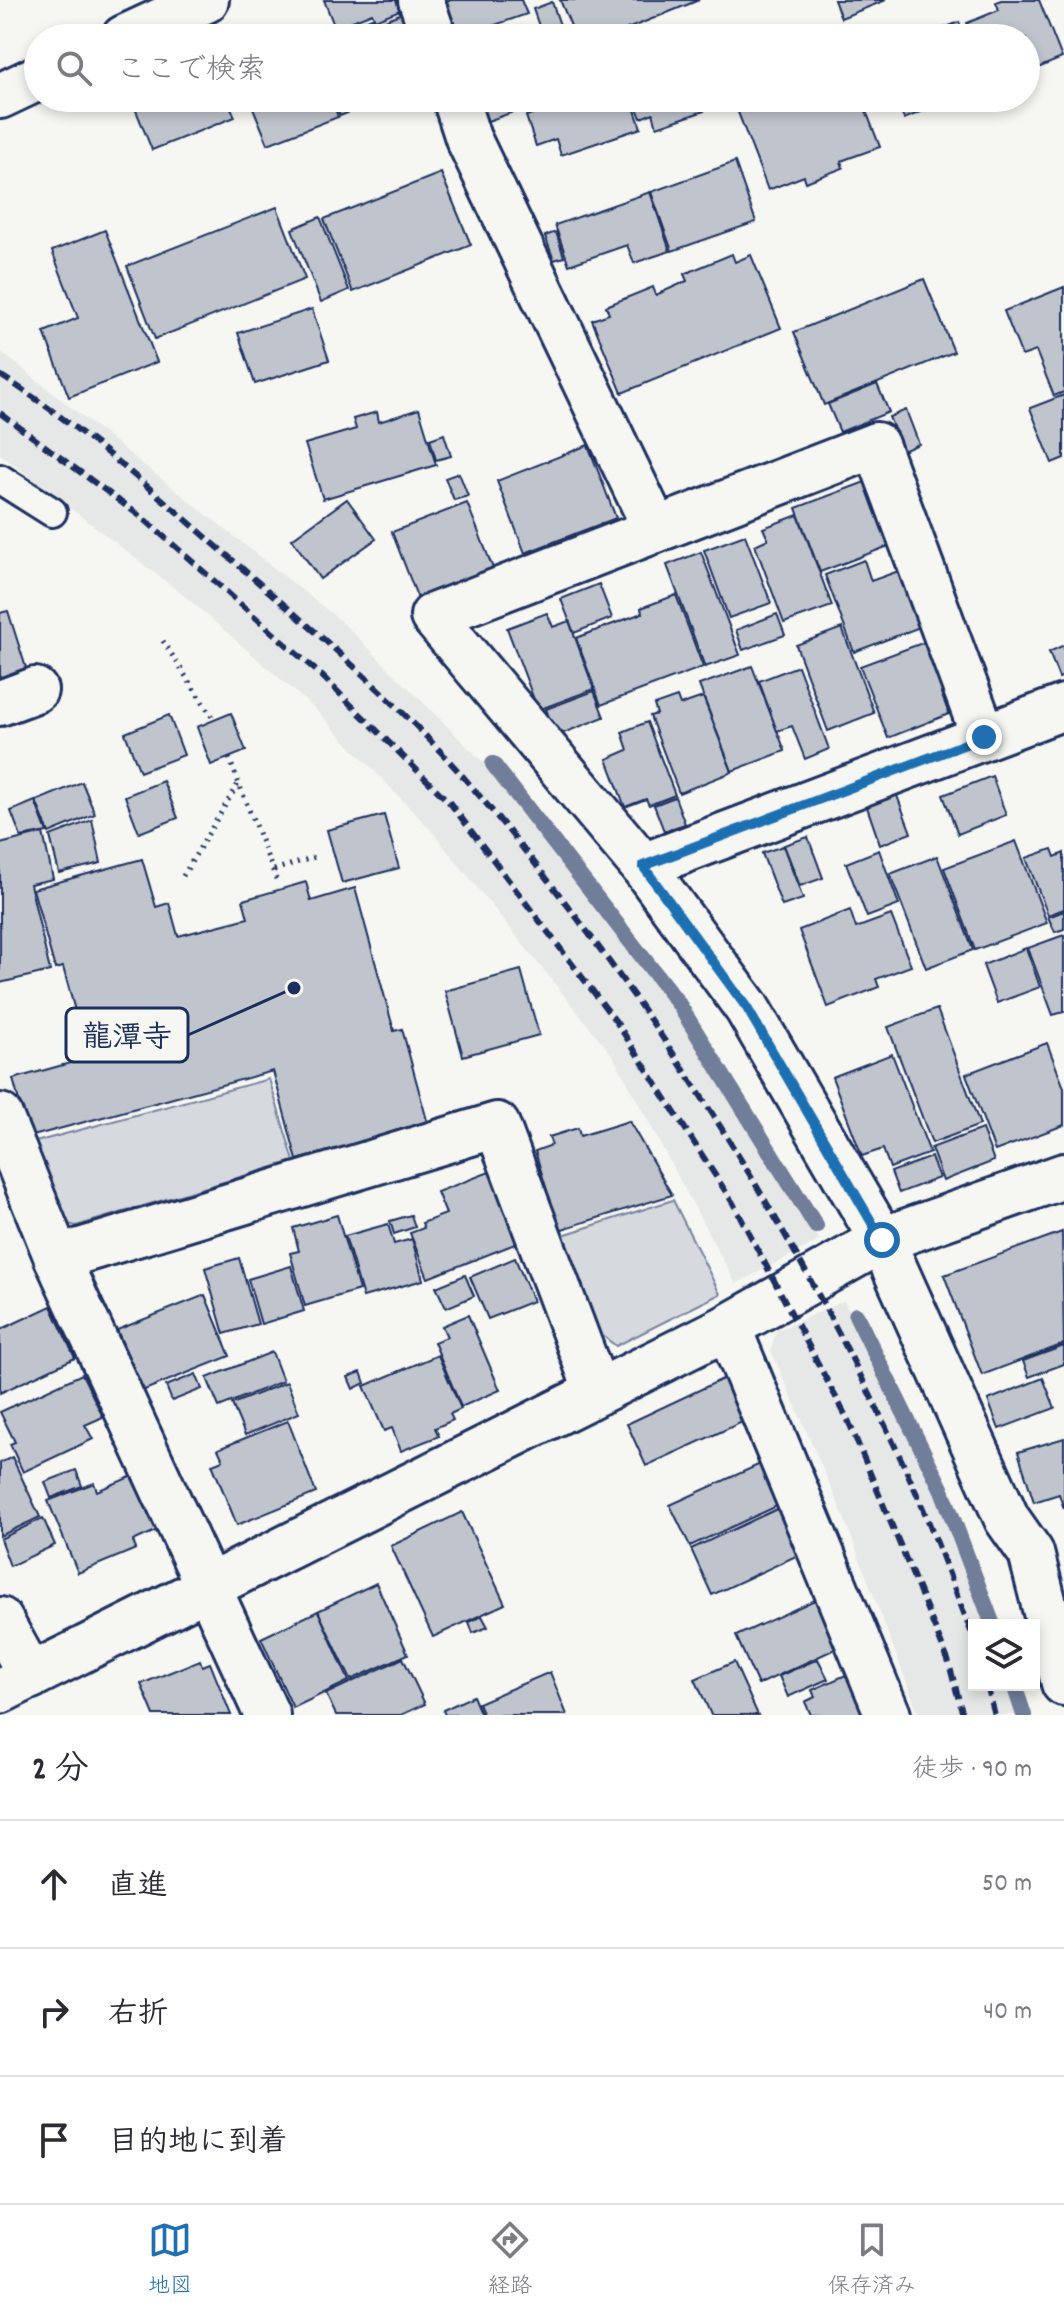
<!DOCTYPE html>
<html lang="ja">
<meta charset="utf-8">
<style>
:root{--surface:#fff;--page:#f2f2f3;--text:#2b2b33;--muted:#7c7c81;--line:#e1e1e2;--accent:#1f6fb2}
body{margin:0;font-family:Dekko,"Klee One",sans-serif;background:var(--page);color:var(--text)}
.controls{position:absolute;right:24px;bottom:24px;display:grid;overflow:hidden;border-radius:0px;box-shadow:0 4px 12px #0003}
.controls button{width:72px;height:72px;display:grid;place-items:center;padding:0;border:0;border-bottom:2px solid var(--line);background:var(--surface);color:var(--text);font:40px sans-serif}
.stop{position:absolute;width:24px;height:24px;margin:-18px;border:6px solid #1f6fb2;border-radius:50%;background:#fff}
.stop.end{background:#1f6fb2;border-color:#fff;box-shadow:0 2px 8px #0008}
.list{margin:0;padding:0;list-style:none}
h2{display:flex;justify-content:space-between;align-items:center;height:104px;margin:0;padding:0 32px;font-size:34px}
h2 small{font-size:26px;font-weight:400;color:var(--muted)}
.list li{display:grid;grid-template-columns:52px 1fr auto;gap:24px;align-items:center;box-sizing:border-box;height:128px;padding:0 32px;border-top:2px solid var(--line)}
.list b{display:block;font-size:30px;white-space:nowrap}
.list em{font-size:26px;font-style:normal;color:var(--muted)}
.icon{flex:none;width:44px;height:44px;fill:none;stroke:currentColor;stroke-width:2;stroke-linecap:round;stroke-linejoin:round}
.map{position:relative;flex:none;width:1064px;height:1715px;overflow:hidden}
.search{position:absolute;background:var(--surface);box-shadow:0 4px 12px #0003;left:24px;right:24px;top:24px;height:88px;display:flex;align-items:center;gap:20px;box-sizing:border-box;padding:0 28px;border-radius:44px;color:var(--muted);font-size:30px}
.sheet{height:488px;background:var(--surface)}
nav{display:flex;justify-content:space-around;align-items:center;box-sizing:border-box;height:112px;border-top:2px solid var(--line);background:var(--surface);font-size:22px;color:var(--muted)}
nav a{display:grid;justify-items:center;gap:4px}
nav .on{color:var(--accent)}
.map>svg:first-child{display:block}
.built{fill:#e6e7e7}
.green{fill:#d6d9dd;stroke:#78849e;stroke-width:2}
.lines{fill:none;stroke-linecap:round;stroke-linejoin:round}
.stream{stroke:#717e99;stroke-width:16}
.building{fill:#c0c4cd;stroke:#1b2f5e;stroke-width:2}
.lane-casing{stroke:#1b2f5e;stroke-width:34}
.street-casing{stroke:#1b2f5e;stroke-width:50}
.path{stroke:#1b2f5e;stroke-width:5;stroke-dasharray:2 6;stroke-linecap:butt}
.lane{stroke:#f6f6f2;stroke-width:28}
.street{stroke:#f6f6f2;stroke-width:44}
.rail{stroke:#1b2f5e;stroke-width:6;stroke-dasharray:12 6;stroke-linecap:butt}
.route{stroke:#1f6fb2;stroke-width:10}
.leader{fill:none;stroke:#1b2f5e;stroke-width:3}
.callout-dot{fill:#1b2f5e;stroke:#f6f6f2;stroke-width:3}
.callout{fill:#f6f6f2;stroke:#1b2f5e;stroke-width:3}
.callout-label{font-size:30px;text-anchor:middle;font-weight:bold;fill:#1b2f5e}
</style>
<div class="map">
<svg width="1064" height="1715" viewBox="0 0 1064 1715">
<rect width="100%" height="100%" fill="#f6f6f2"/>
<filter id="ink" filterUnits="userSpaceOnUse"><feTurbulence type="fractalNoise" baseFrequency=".0125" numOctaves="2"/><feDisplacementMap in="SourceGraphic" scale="16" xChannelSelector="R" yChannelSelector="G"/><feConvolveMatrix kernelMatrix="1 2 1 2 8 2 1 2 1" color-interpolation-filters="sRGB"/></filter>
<g filter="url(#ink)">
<!-- built -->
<g class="built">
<path d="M0,351l342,271 147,146 184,239 147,233 -84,44 -123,-228 -183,-227 -115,-120 -129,-112 -186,-143z"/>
<path d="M844,1301l92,191 50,133h-12v60h33l9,30h-97l-76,-200 -72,-165 5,-19z"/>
</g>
<!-- green -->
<g class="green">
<path d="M269,1079l25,82 -218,65 -15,-4 -33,-78z"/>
<path d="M673,1200l47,94 -104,52 -22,-17 -31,-94z"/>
</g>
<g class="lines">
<!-- stream -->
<g class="stream">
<path d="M493,764l185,239 138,223"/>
<path d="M856,1315l86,175 51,135"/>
<path d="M1014,1685l10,30"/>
</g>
</g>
<!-- building -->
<g class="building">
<path d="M324,0h72l4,10 -25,10 -3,-7 -37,15z"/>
<path d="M442,0h79l6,14 -70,24z"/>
<path d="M560,0h139l-94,38h-29z"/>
<path d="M834,0h52l-45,18z"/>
<path d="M1001,0h38l23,58 -36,15v-35h-53l-6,-15 32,-13 -3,-8z"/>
<path d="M552,2l11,32 -4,4h-56l36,-12 -6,-17z"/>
<path d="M402,13l9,25h-70l-3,-7 34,-13 3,6z"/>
<path d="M959,22l7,16h-41l-1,-2z"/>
<path d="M131,98h96l8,19 -83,33z"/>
<path d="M249,98h82l7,19 -70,27z"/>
<path d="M333,98h52l-45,18z"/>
<path d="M477,98h76l-68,24z"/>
<path d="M578,98h53l10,30 -80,27 -5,-16 -20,7 -10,-30z"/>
<path d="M633,98h67l4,13 -47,16 -4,-14 -12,5z"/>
<path d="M760,98h101l19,49 -39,14 2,7 -37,14 -2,-6 -36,14 -32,-83z"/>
<path d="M896,98h59l-51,21z"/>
<path d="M735,162l21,60 -84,29 -21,-59z"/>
<path d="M441,173l30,72 -118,47 -29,-73z"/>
<path d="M650,192l20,59 -36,12 -7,-18 -58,20 -14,-40z"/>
<path d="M277,207l28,72 -150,60 -28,-73z"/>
<path d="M320,217l29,73 -28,12 -29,-73z"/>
<path d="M105,230l52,132 -88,35 -25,-65 34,-14 -26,-67z"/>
<path d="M556,232l8,25 -10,3 -9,-24z"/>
<path d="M732,254l3,8 16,-7 30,73 -159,65 -30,-73 17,-6 -3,-8 47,-19 3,8 31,-14 -3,-7z"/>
<path d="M924,279l30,73 -130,53 -30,-73z"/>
<path d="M1064,287v105l-10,4 -18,-45 -14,5 -18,-45z"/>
<path d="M312,309l17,51 -74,24 -17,-51z"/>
<path d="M877,384l12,28 -49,20 -12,-28z"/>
<path d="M1064,395v63l-12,5 -22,-55z"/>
<path d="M419,409l17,56 -113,34 -18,-55 51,-15 -3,-10 24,-7 2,10z"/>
<path d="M906,410l13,34 -16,7 -14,-34z"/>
<path d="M444,434l7,22 -15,4 -6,-21z"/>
<path d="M588,445l28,73 -91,35 -28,-72z"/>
<path d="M459,473l9,23 -14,4 -9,-22z"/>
<path d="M873,479l24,64 -77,29 -24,-64z"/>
<path d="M347,499l29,40 -56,40 -28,-40z"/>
<path d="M467,503l27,68 -76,28 -26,-67z"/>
<path d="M798,515l34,91 -48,17 -29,-78 13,-6 -5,-11z"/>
<path d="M745,535l26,68 -42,15 -25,-68z"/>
<path d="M701,552l39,103 -35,12 -38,-102z"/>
<path d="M864,560l7,21 36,-13 21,56 -74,28 -29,-77z"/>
<path d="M599,584l13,34 -38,15 -13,-34z"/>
<path d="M676,595l27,72 -102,38 -25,-67 66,-25 -1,-5z"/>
<path d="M8,611l19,60 -27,8v-66z"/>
<path d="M547,613l6,14 16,-6 25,68 -56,21 -31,-82z"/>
<path d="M777,614l8,21 -42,15 -7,-20z"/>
<path d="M842,628l32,85 -46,18 -32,-86z"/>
<path d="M933,639l20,50 -12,4 8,21 -61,24 -28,-72z"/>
<path d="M1064,645v31l-5,2 -10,-26z"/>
<path d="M752,666l33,85 -53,20 -33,-86z"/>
<path d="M798,666l31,83 -24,10 -13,-33 -15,5 -18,-50z"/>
<path d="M594,691l10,26 -48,19 -10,-27z"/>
<path d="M677,697l3,8 23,-8 29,75 -53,21 -29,-77 7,-2 -3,-9z"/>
<path d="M231,713l15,38 -35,14 -14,-38z"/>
<path d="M169,715l15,40 -44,17 -15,-39z"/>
<path d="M647,722l28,73 -26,10 -3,-6 -21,8 -18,-48 21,-9 -6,-18z"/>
<path d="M992,776l14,39 -48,19 -15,-39z"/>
<path d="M163,781l15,37 -39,15 -14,-37z"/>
<path d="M82,782l13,32 -46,19 -13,-32z"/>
<path d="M896,793l15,40 -31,12 -14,-41z"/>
<path d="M675,797l10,27 -21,7 -10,-26z"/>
<path d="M35,801l12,31 -26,5 -10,-26z"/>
<path d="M384,815l15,53 -57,15 -15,-53z"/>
<path d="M92,820l9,43 -42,10 -9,-37z"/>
<path d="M43,833l10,46 -23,5 20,87 -50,12v-139z"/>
<path d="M808,837l15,41 -23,8 -16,-41z"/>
<path d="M1016,841l31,82 -72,27 -31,-82z"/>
<path d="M783,846l20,53 -21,7 -20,-53z"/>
<path d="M1052,849l3,8 9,-4v56l-16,6 -22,-57z"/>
<path d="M879,850l20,55 -32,12 -21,-54z"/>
<path d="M937,856l36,94 -47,18 -36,-94z"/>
<path d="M142,859l14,48 13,-4 9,33 70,-18 -5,-18 63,-18 5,19 44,-13 39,143 8,-2 26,95 -131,36 -24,-89 -244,66 -16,-58 75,-21 -25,-91 -8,2 -22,-80z"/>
<path d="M850,910l6,18 35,-13 20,51 -35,13 3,8 -51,20 -29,-77z"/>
<path d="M1064,911v18l-9,3 -7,-15z"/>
<path d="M1064,935v77l-11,3 -25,-67z"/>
<path d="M1026,948l14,39 -43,16 -14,-38z"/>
<path d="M521,970l18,65 -76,21 -18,-65z"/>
<path d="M937,1009l43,116 -48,18 -44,-116z"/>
<path d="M1047,1043l17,45v37l-69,26 -29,-77z"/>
<path d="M892,1054l38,99 -40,15 -7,-19 -21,7 -30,-79z"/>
<path d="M629,1121l43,74 -113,35 -24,-79 17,-6 -3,-8 29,-9 2,8z"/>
<path d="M982,1129l12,32 -51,20 -12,-33z"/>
<path d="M931,1157l8,21 -40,15 -8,-21z"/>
<path d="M492,1171l28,71 -92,36 -18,-45 14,-5 -2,-5 24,-9 -9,-22z"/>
<path d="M337,1215l22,75 -54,16 -15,-53 9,-2 -6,-23z"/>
<path d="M411,1215l4,12 -21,7 -4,-13z"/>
<path d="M388,1224l6,20 18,-5 11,41 -60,17 -18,-61z"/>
<path d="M1062,1232l2,112 -82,31 -38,-100z"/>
<path d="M239,1258l19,66 -34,10 -19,-66z"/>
<path d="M515,1258l18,43 -45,18 -18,-42z"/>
<path d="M291,1266l13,45 -43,13 -13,-45z"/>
<path d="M465,1275l9,21 -28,12 -10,-21z"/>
<path d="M205,1295l25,61 -88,35 -25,-61z"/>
<path d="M51,1306l24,52 -75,35v-63z"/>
<path d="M468,1315l32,75 -39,17 -27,-65 13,-5 -5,-11z"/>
<path d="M1064,1346v18l-35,13 -6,-16z"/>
<path d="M272,1352l11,29 -64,26 -12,-29z"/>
<path d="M438,1355l23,54 -11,5 3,6 -18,8 4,8 -38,15 -9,-23 -8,3 -20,-45z"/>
<path d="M361,1372l4,11 -12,6 -5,-12z"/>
<path d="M82,1374l21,43 -18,8 8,14 -70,33 -13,-28 5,-2 -15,-30z"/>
<path d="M196,1374l6,15 -30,12 -6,-15z"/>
<path d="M731,1375l20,43 -105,48 -19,-42z"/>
<path d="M1043,1378l12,30 -56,21 -11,-29z"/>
<path d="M287,1382l12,31 -54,22 -13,-31z"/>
<path d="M288,1421l28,72 -79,32 -25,-61 11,-4 -5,-11z"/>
<path d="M1064,1438v71l-5,-15 -25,8 -16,-50z"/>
<path d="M12,1457l28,60 -40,19v-73z"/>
<path d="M769,1460l19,41 -98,45 -20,-41z"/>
<path d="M76,1470l6,16 -31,12 -6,-16z"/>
<path d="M135,1475l23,55 -25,11 3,8 -58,24 -30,-72 46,-18 3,8z"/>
<path d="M788,1504l21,46 -97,45 -21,-46z"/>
<path d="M462,1512l43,92 -72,33 -42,-91z"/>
<path d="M43,1518l12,27 -45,21 -10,-27z"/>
<path d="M376,1583l32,71 -57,26 -33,-69z"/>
<path d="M828,1594l22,48 -92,43 -22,-49z"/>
<path d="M318,1611l31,70 -56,27 -32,-70z"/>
<path d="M482,1616l6,11 -15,6 -4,-11z"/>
<path d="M403,1658l22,46 -24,11h-65l-10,-21z"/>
<path d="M818,1659l10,20 -40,18 -9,-21z"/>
<path d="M200,1660l2,6 8,-3 21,52h-77l-13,-31z"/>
<path d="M734,1662l24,53h-47l-16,-36z"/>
<path d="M550,1672l17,43h-84l-5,-12z"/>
<path d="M848,1674l19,41h-56l-6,-13 10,-5 -3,-7z"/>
<path d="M473,1696l8,19h-36l-2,-5z"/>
</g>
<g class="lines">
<!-- lane casing -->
<g class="lane-casing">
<path id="lane" d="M0,479l52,33"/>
</g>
<!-- street casing -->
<g class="street-casing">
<g id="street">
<path d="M421,0l13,38"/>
<path d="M124,38l82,-38"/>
<path d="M0,96l38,-18"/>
<path d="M455,98l13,40 188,392"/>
<path d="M0,703l35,-13"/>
<path d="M984,737l-108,-292 -443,171 210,250 104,142 135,232 125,279 24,34 33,130"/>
<path d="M643,866l421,-159"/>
<path d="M0,1116l57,142 210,457"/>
<path d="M57,1258l440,-133 100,267"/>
<path d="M728,1327l160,388"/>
<path d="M0,1620l31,56"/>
<path d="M0,1691l728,-364 154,-87 182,-64"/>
</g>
</g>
<!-- path -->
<g class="path">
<path d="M163,641l51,79"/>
<path d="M229,758l49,126"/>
<path d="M274,870l44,-14"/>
<path d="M183,876l55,-92"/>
</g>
<!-- lane -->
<use href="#lane" class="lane"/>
<!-- street -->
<use href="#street" class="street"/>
<!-- rail -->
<g class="rail">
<path d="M0,375c82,52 156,119 229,182 84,73 171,145 243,230 175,205 322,440 435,685 25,54 45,111 67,167"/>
<path d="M0,413l144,106 178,157 128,127 167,220 116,180 115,217 100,240 15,55"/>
<path d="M987,1685l8,30"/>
</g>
</g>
</g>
<g class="lines" filter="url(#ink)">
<!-- route -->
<path class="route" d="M882,1240l-135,-232 -104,-142 341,-129"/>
</g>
<!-- callouts -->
<path class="leader" d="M294 988L188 1035"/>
<circle class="callout-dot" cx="294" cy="988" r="8"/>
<rect class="callout" x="66" y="1008" width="122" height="54" rx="8"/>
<g class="callout-label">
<text x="127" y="1046">龍潭寺</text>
</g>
</svg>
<div class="controls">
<button><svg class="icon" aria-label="layers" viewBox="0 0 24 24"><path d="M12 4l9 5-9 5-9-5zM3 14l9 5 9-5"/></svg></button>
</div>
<div class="stop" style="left:882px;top:1240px"></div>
<div class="stop end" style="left:984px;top:737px"></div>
<div class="search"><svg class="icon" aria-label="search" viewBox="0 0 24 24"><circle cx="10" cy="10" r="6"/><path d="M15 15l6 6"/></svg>ここで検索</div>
</div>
<section class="sheet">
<h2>2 分<small>徒歩 · 90 m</small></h2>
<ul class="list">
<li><svg class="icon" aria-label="ahead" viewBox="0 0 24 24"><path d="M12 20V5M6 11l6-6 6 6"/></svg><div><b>直進</b></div><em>50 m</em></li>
<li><svg class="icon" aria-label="right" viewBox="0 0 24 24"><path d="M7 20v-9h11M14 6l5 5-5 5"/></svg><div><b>右折</b></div><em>40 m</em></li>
<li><svg class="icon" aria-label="arrive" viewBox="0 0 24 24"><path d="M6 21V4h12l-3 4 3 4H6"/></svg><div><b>目的地に到着</b></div></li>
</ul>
</section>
<nav>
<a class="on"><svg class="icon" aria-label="map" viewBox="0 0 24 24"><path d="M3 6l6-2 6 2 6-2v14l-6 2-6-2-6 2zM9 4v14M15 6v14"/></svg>地図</a>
<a><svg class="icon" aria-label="directions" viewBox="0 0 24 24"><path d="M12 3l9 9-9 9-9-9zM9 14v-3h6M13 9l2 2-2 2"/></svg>経路</a>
<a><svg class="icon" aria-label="saved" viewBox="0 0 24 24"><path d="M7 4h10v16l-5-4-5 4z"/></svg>保存済み</a>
</nav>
